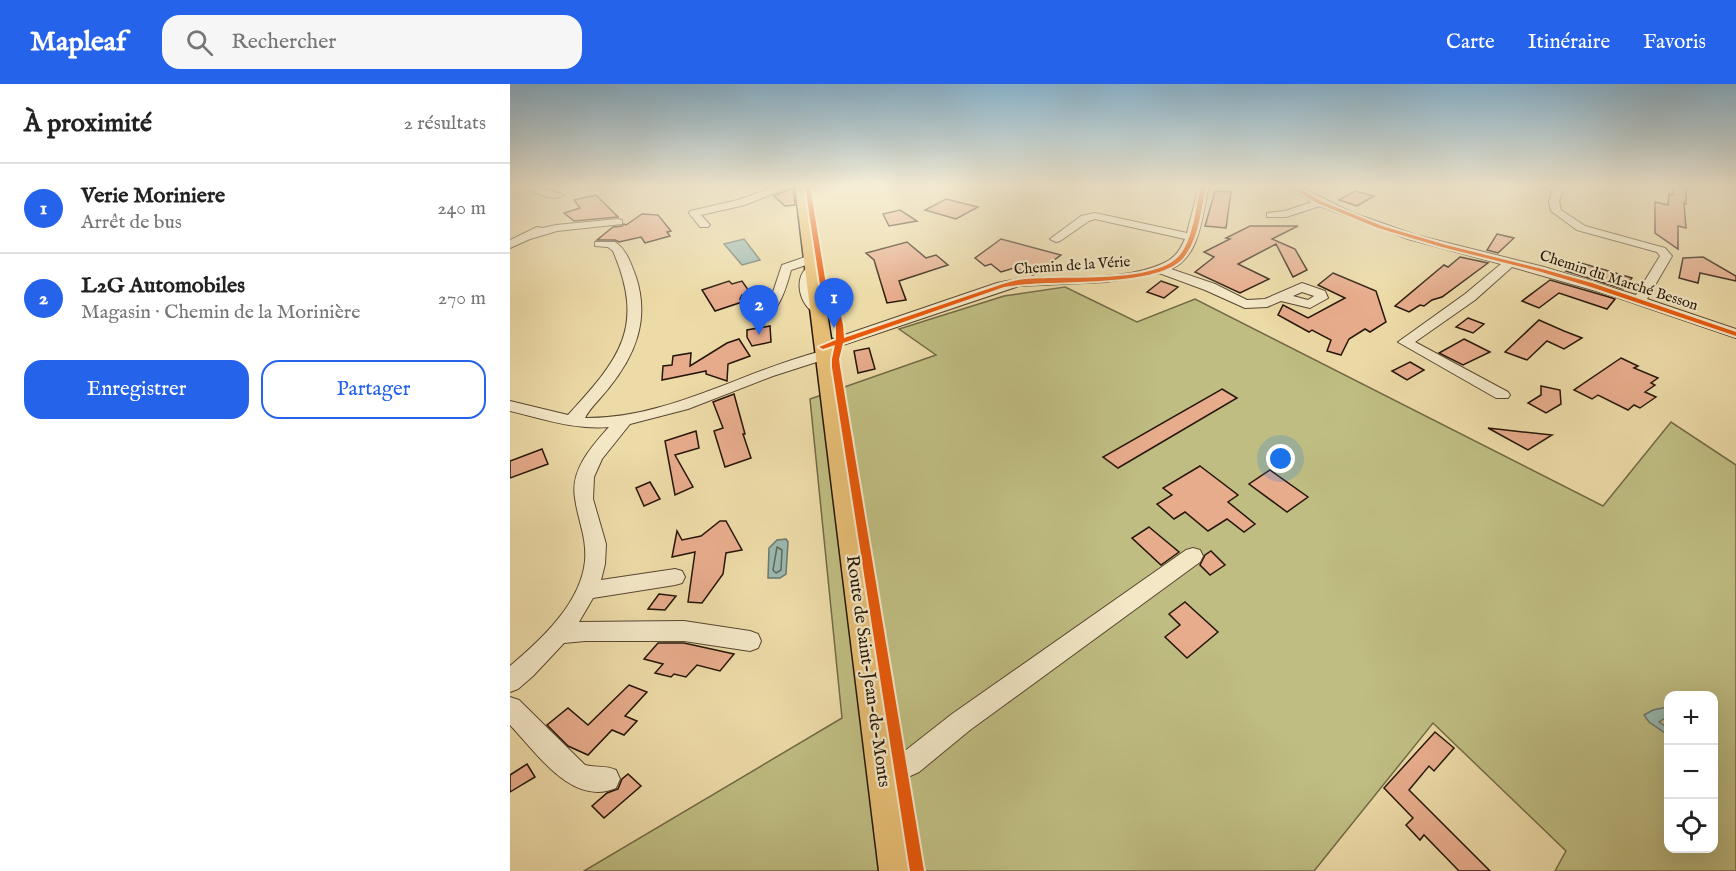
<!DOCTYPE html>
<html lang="fr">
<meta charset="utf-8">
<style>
:root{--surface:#fff;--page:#f6f6f6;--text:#222;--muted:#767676;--line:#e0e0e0;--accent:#2563eb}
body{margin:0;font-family:"IM FELL English",serif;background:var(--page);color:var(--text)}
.controls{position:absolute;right:18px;bottom:18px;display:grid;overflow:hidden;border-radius:12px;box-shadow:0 6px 24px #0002}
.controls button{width:54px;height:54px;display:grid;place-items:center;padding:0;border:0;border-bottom:2px solid var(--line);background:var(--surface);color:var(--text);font:30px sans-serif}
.you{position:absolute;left:771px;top:375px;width:21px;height:21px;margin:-15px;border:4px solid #fff;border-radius:50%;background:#1a73e8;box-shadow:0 0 0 9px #1a73e833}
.badge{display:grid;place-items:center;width:39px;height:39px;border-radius:50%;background:var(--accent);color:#fff;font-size:20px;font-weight:700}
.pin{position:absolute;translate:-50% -50px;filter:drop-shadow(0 2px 3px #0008)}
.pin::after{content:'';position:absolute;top:32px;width:21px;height:18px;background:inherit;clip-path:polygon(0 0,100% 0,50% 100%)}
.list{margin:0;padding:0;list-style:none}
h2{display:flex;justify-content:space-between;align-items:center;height:78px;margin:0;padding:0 24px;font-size:26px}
h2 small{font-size:20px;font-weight:400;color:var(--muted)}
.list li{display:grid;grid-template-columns:39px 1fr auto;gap:18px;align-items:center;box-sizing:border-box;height:90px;padding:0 24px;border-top:2px solid var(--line)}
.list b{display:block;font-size:22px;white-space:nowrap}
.list p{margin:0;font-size:20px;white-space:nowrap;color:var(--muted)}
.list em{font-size:20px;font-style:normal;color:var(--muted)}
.actions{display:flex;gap:12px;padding:18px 24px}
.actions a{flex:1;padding:14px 0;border:2px solid var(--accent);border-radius:18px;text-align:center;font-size:21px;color:var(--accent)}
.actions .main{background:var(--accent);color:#fff}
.icon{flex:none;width:33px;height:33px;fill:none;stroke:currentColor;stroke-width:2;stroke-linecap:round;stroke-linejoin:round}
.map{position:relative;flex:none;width:1226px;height:787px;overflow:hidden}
header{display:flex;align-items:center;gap:36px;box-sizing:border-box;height:84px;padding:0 30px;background:var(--accent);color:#fff}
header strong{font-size:28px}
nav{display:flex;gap:33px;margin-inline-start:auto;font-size:21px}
.search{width:420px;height:54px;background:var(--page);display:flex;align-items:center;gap:15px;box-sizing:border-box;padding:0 21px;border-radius:18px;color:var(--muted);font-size:22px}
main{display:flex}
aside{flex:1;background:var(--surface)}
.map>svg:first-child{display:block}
.green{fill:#bfbd82;stroke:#726a45;stroke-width:1.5;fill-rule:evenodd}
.water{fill:#9ab9b0;stroke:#6c786d;stroke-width:1.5}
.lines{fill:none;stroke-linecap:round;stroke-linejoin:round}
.shore{stroke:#60685c;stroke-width:1.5}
.building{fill:#e7ac8c;stroke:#261608;stroke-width:1.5}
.minor-casing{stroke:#584730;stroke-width:2}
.major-casing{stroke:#261608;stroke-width:3}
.minor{fill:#f3e7c6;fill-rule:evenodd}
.major{fill:#e6bd74;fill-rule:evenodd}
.cycleway-casing{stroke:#f3e7c6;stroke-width:4}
.cycleway{fill:#e8590c;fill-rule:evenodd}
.labels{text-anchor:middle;stroke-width:4.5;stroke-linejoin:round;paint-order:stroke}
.far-street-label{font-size:15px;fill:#261608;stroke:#f3e7c6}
.street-label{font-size:18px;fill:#261608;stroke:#f3e7c6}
</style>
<header>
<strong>Mapleaf</strong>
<div class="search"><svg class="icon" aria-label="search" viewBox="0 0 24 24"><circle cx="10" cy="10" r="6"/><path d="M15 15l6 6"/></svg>Rechercher</div>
<nav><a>Carte</a><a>Itinéraire</a><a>Favoris</a></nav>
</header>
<main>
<aside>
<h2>À proximité<small>2 résultats</small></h2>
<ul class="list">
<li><span class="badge">1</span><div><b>Verie Moriniere</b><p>Arrêt de bus</p></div><em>240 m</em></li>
<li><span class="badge">2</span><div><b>L2G Automobiles</b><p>Magasin · Chemin de la Morinière</p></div><em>270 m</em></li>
</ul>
<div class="actions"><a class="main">Enregistrer</a><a>Partager</a></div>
</aside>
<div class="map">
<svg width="1226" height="787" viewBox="0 0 1226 787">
<rect width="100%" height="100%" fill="#ecdaa7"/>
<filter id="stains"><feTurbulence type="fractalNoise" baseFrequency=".00333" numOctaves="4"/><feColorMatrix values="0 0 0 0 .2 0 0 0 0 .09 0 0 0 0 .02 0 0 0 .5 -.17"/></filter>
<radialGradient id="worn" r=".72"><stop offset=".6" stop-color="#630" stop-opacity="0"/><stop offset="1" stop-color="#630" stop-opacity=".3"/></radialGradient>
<!-- green -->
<path class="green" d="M555,203l72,35 58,-23 408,207 68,-84 65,43v406h-181l11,-20 -133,-128 -119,148h-730l258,-153 -32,-319 126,-44 -37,-26 105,-33zM1158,612h46v152h-46z"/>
<!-- water -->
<g class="water">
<path d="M234,155l16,21 -18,5 -18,-21z"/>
<path d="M276,455l2,3 -2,32 -6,4h-12l1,-30 8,-8z"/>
<path d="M1158,623v9l-9,6 9,6v7l-19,-13 -5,-7 9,-5z"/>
</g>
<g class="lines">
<!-- shore -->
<path class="shore" d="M267,463l5,3 -1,20 -5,3 -3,-3z"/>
</g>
<!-- building -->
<g class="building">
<path d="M1163,102l13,2v16l-2,-1 2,25 -8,-2v23l-23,-16v-31l13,3 1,-11 4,1z"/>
<path d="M283,104l2,17 -10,1 -11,-10z"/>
<path d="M705,107l16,1 -5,36 -21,-2z"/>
<path d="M845,107l19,5 -17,10 -18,-6z"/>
<path d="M86,111l22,22 -44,4 -10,-8 16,-5 -6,-8z"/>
<path d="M436,115l32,8 -22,12 -31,-9z"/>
<path d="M390,126l17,11 -28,5 -6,-12z"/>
<path d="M132,130l16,1 13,16 -4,1 3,4 -25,7 -4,-6 -22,5 -4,-2h-18l16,-13 9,-1 2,-2 2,1z"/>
<path d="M740,142h48l-26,13 23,10 12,21 -14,7 -17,-33 -38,20 31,15 -29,14 -45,-21 19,-15 -10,-5 26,-13 -4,-1z"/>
<path d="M987,150l17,4 -16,15 -11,-3z"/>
<path d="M491,155l60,16 -28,20 -19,-7 -13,4 -10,-8 -6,2 -10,-8z"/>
<path d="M397,158l19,16 10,-3 12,10 -49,16 7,19 -19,3 -13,-43 -8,-7z"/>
<path d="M950,173l28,6 -46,34 -10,3 -8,6 -4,-1 -11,7 -14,-6 49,-41 4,2z"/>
<path d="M1193,173l33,19v5l-36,-8 -2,10 -19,-5 4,-20z"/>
<path d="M1071,179l31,9 20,6 -9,11 -57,-18z"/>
<path d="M823,189l43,18 10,31 -16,10 -5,-3 -16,10 -8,16 -14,-4 4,-11 -19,-10 -3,2 -31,-17 5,-10 25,13 37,-20 -27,-13z"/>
<path d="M1040,196l59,17 6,2 -8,10 -48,-16 -20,15 -17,-7z"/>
<path d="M219,197l3,3 10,-3 9,13 -9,1 -2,4 2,3 -27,9 -13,-21z"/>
<path d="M651,197l17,6 -14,11 -17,-6z"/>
<path d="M958,234l16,6 -11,9 -17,-6z"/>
<path d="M1029,236l25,11 18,7 -18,11 -17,-8 -20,19 -22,-8z"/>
<path d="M260,242l1,16 -19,4 -5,-9v-7z"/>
<path d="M229,255l11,17 -22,8 -1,17 -21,-7v-3l-44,9 1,-14 9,-1 1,-9 18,-3 -1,13 37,-23z"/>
<path d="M954,255l26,13 -27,13 -24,-12z"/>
<path d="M359,264l6,21 -17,4 -4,-22z"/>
<path d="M1111,274l17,8 -4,2 24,10 -7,5 4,2 -10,7 11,5 -16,11 -6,-3 -6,5 -30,-15 -6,4 -18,-9z"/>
<path d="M900,278l14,8 -17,10 -15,-9z"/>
<path d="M1031,302l19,4 1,14 -15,9 -18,-10 13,-8z"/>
<path d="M712,305l15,9 -119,70 -15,-11z"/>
<path d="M224,310l11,40h-2l8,24 -26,9 -11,-36 9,-3 -10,-26z"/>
<path d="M978,344l35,4 29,3 -24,15z"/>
<path d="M186,347l3,17 -24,7 18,32 -18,8 -10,-54z"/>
<path d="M32,365l6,15 -38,14v-17z"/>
<path d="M690,382l38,29 -10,7 27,22 -11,8 -17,-13 -19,12 -23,-19 -11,7 -17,-15 15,-9 -9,-7z"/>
<path d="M760,386l38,27 -21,15 -38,-28z"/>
<path d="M140,398l10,17 -16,7 -8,-18z"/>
<path d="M210,437h6l16,29 -16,3 -3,21 -21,29 -14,-1 7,-50 -23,5 5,-26 5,9 19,-4z"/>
<path d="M639,443l30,25 -18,13 -29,-27z"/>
<path d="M701,467l14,14 -15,10 -10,-10 5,-10z"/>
<path d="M149,510l17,2 -11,14 -17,-1z"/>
<path d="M675,518l33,30 -31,26 -22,-21 15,-12 -11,-11z"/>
<path d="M148,559h26l50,11 -14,17 -23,-6 -11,12 -12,-3 -3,3 -16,-4 8,-9 -19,-5z"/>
<path d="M119,601l18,7 -22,24 12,5 -13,14 -12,-5 -24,25 -20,-9 -21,-21 21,-17 20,17z"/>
<path d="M925,648l19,16 -20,23 -5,-5 -20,24 81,81h-31l-35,-36 -4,5 -14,-15 7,-7 -29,-30z"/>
<path d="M17,680l8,13 -25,15v-17z"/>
<path d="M118,690l13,12 -37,32 -12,-12 15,-13 11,-4 4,-10z"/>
</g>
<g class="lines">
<!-- minor casing -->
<g class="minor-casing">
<g id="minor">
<path d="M15,102h13l26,9c-11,7 -29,-1 -39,-9z"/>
<path d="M267,102h15l-47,19 -44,10 9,10 -2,2h-8l-11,-14 1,-2 48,-11z"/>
<path d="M689,102h10c-7,28 -8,70 -38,83l44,15 32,16 18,-1 37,-16 23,8 3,7 -18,10 -29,-7 -14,6 -22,1 -40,-18 -46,-17 -53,9 -87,4 -194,65 6,4 -2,3 -56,18 -85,33 -58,15 -28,35 -8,18 -1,22 13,45 -1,20 -4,16 74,-11 7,2 3,6 -3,6 -7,2 -82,13 -14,24 105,-1 66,10 8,3 3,7 -3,7 -8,3 -66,-10h-99l-21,2 -31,33 -15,13 -8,3v-26c31,-26 71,-63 75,-105 2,-24 -7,-40 -10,-63 -5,-28 17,-52 34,-71 -34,3 -66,-8 -99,-16v-10l58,14c51,-56 78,-87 45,-164l-5,-4 -13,-1v-4h20c12,8 16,22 21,35 14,43 -1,79 -28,112 -7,9 -19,20 -23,29 83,1 158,-47 237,-67l-6,-4 2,-3 179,-61c52,-13 119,3 167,-20 11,-5 16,-13 21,-24l-90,-20 -6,2 -29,20 -4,1 -6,-3 31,-23 14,-3 92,20zM792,208l12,4 -6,4 -15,-4z"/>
<path d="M775,102h13l55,27 63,22 128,32 92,28 24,-39 -3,-4 -80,-22 -26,-19 -2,-10 3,-9 -7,-5 11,-1 7,5 -4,10 2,9 24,16 80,22 7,8 -25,43 89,30v9l-126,-43 -98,-28 -37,33 -60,42 93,50 2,3 -2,3h-12l-98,-56 67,-48 36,-30 -93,-25 -88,-33 -34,11h-19v-4l18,-2 27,-9z"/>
<path d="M108,135l4,1v4l-65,7 -27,8 -20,9v-8l27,-13 5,1 14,-3z"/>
<path d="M301,171l4,1v6l-24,8c-7,26 -20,69 -49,29l2,-3h10l8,10 10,-11 10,-30z"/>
<path d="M302,181l6,4c-9,23 -8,23 7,41l-7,4c-19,-5 -27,-41 -6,-49z"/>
<path d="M683,464l7,2 3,6 -3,6 -230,168 -51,42 -35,16 -9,-4 -4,-9 4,-9 26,-12 51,-40 234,-164z"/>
<path d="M0,613l9,3 66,65c11,3 21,0 31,5l4,9 -4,9c-44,19 -79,-35 -106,-63z"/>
</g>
</g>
<!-- major casing -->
<g class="major-casing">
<path id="major" d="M285,102h12l108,685h-36z"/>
</g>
<!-- minor -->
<use href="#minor" class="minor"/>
<!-- major -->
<use href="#major" class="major"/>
<!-- cycleway casing -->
<g class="cycleway-casing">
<g id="cycleway">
<path d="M295,102h5l18,111 10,6 5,22 1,13 156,-53c6,-2 12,-4 18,-5 38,-6 133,6 161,-24 14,-15 17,-50 22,-70h5c-5,23 -7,52 -22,71 -26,33 -139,21 -180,30l-161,56 -4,16 1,8 84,504h-14l-78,-504v-8l3,-14 -12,4 -4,-2 17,-7v-15l-4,-21 -10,-6z"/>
<path d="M778,102h6l27,15 61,25 64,19 96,24 50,14 144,49v4l-148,-50 -50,-15 -96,-24 -64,-19 -61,-25z"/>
</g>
</g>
<!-- cycleway -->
<use href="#cycleway" class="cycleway"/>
</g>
<!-- sky -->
<linearGradient id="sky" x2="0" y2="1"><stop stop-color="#89b6d2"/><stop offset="0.48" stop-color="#f6eed7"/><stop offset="1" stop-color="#f6eed7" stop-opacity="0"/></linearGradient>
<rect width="1226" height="212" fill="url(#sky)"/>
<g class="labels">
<!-- far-street labels -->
<g class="far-street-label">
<text transform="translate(562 181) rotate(-4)" y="5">Chemin de la Vérie</text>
<text transform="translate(1109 196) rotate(18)" y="5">Chemin du Marché Besson</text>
</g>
<!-- street labels -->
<g class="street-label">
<text transform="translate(359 587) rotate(82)" y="6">Route de Saint-Jean-de-Monts</text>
</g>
</g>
<rect width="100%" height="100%" filter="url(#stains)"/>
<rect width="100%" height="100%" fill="url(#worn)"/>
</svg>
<div class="controls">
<button>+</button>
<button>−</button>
<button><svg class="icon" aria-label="locate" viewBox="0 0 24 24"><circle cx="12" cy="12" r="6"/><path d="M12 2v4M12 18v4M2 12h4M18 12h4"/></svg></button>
</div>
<div class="you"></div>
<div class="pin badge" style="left:324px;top:244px">1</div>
<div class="pin badge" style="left:249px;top:251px">2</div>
</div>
</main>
